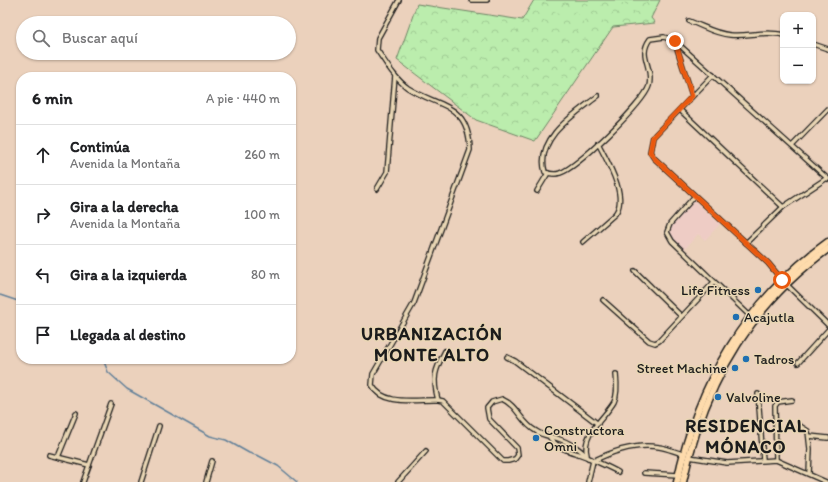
<!DOCTYPE html>
<html lang="es">
<meta charset="utf-8">
<style>
:root{--surface:#fff;--page:#f2f2f2;--text:#202124;--muted:#757577;--line:#e0e0e0}
body{margin:0;font-family:Itim,sans-serif;background:var(--page);color:var(--text)}
.controls{position:absolute;right:12px;top:12px;display:grid;overflow:hidden;border-radius:8px;box-shadow:0 1px 3px #0004}
.controls button{width:36px;height:36px;display:grid;place-items:center;padding:0;border:0;border-bottom:1px solid var(--line);background:var(--surface);color:var(--text);font:20px sans-serif}
.stop{position:absolute;width:12px;height:12px;margin:-9px;border:3px solid #ea580c;border-radius:50%;background:#fff}
.stop.end{background:#ea580c;border-color:#fff;box-shadow:0 1px 4px #0008}
.list{margin:0;padding:0;list-style:none}
h2{display:flex;justify-content:space-between;align-items:center;height:52px;margin:0;padding:0 16px;font-size:17px}
h2 small{font-size:13px;font-weight:400;color:var(--muted)}
.list li{display:grid;grid-template-columns:26px 1fr auto;gap:12px;align-items:center;box-sizing:border-box;height:60px;padding:0 16px;border-top:1px solid var(--line)}
.list b{display:block;font-size:15px;white-space:nowrap}
.list p{margin:0;font-size:13px;white-space:nowrap;color:var(--muted)}
.list em{font-size:13px;font-style:normal;color:var(--muted)}
.icon{flex:none;width:22px;height:22px;fill:none;stroke:currentColor;stroke-width:2;stroke-linecap:round;stroke-linejoin:round}
.map{position:relative;flex:none;width:828px;height:482px;overflow:hidden}
.search{position:absolute;background:var(--surface);box-shadow:0 1px 3px #0004;left:16px;top:16px;width:280px;height:44px;display:flex;align-items:center;gap:10px;box-sizing:border-box;padding:0 14px;border-radius:22px;color:var(--muted);font-size:15px}
.panel{position:absolute;background:var(--surface);box-shadow:0 1px 3px #0004;left:16px;top:72px;width:280px;height:292px;border-radius:16px}
.map>svg:first-child{display:block}
.built{fill:#eeccc5}
.forest{fill:url(#forest-crowns);stroke:#6c8464}
.lines{fill:none;stroke-linecap:round;stroke-linejoin:round}
.stream{stroke:#628099;stroke-width:1.5}
.minor-casing{stroke:#1c1c1c;stroke-width:6}
.primary-casing{stroke:#1c1c1c;stroke-width:9}
.minor{stroke:#e9d6b4;stroke-width:3.5}
.primary{stroke:#fedbac;stroke-width:6}
.route{stroke:#ea580c;stroke-width:5}
.poi-dot{fill:#1f6fb2;stroke:#e9d6b4;stroke-width:1.5}
.labels{text-anchor:middle;stroke-width:3;stroke-linejoin:round;paint-order:stroke}
.poi-label{font-size:14px;fill:#1c1c1c;stroke:#e9d6b4;text-anchor:start}
.district-label{font-size:18px;font-weight:bold;letter-spacing:1px;fill:#1c1c1c;stroke:#e9d6b4}
</style>
<div class="map">
<svg width="828" height="482" viewBox="0 0 828 482">
<defs>
<pattern id="forest-crowns" width="20" height="18" patternUnits="userSpaceOnUse"><rect width="20" height="18" fill="#bbedad"/><path d="M2 6a3 3 0 1 1 6 0M12 15a3 3 0 1 1 6 0" fill="none" stroke="#a0cb94"/></pattern>
</defs>
<rect width="100%" height="100%" fill="#ebd1bc"/>
<filter id="ink" filterUnits="userSpaceOnUse"><feTurbulence type="fractalNoise" baseFrequency=".025" numOctaves="2"/><feDisplacementMap in="SourceGraphic" scale="8" xChannelSelector="R" yChannelSelector="G"/><feConvolveMatrix kernelMatrix="1 2 1 2 8 2 1 2 1" color-interpolation-filters="sRGB"/></filter>
<g filter="url(#ink)">
<!-- built -->
<path class="built" d="M695,201l25,23 -15,16 -7,-6 -14,16 -11,-10 -3,-7 2,-8z"/>
<!-- forest -->
<path class="forest" d="M534,0h126l-9,18 4,5 -42,4 -78,114 -59,-21 -79,-60 20,-56 105,16z"/>
<g class="lines">
<!-- stream -->
<g class="stream">
<path d="M0,295l21,7"/>
<path d="M103,359l5,13 19,17 83,47 16,4 23,13 10,3 19,10 19,16"/>
</g>
<!-- minor casing -->
<g class="minor-casing">
<g id="minor">
<path d="M399,0l-21,38 -1,12c9,13 18,29 31,38 32,20 61,15 62,62l-56,153 -41,71 -1,11c12,22 45,14 66,15l5,1 60,60h5l7,-2 3,-4 -1,-7 -28,-29 -2,-11 5,-6 10,-3c16,7 19,24 34,32 7,5 15,5 23,8 10,3 23,11 29,19"/>
<path d="M471,0h16"/>
<path d="M689,21c14,5 26,13 41,14 18,2 35,-5 53,0"/>
<path d="M675,42l17,53"/>
<path d="M813,44l15,5"/>
<path d="M713,75l-60,62 -3,15 4,6 114,105 14,17"/>
<path d="M598,96c-23,18 -63,42 -53,76 5,2 10,3 15,1 17,-5 84,-70 89,-87 5,-20 -12,-29 1,-47l14,-2 11,4 153,138"/>
<path d="M680,110l103,97"/>
<path d="M792,146l36,-37"/>
<path d="M377,189l10,-17 8,-96"/>
<path d="M537,191l11,-18"/>
<path d="M694,197l-24,27 -3,8 5,9 78,75"/>
<path d="M583,242l32,-28c14,-17 -8,-53 -17,-71"/>
<path d="M746,243l37,-36 44,-29"/>
<path d="M635,271l46,45"/>
<path d="M787,285l41,40"/>
<path d="M603,300l46,41 6,2 4,-2 55,-59"/>
<path d="M507,357l8,4 83,63"/>
<path d="M798,363l30,-33"/>
<path d="M758,394l5,66"/>
<path d="M438,400c-6,-22 -3,-30 7,-49"/>
<path d="M800,426l8,5 2,18 -1,25"/>
<path d="M809,436l19,2"/>
<path d="M550,438c10,13 26,14 39,20 10,5 20,9 29,14"/>
<path d="M49,455l40,10"/>
<path d="M587,455c-6,-21 18,-37 27,-53 4,-8 3,-19 2,-28"/>
<path d="M58,457l18,-44"/>
<path d="M689,457l38,6 49,-3 50,22"/>
<path d="M776,460l-1,-54 3,-4 14,-2"/>
<path d="M644,473l34,2"/>
<path d="M83,482l28,-78"/>
<path d="M141,482l18,-56"/>
<path d="M206,482l6,-21"/>
<path d="M398,482l28,-31"/>
<path d="M588,482l5,-21c20,-10 44,-18 66,-14 8,1 16,5 24,7"/>
</g>
</g>
<!-- primary casing -->
<g class="primary-casing">
<g id="primary">
<path d="M677,482c20,-98 70,-182 151,-240"/>
<path d="M683,482c20,-95 66,-176 145,-233"/>
</g>
</g>
<!-- minor -->
<use href="#minor" class="minor"/>
<!-- primary -->
<use href="#primary" class="primary"/>
</g>
</g>
<g class="lines" filter="url(#ink)">
<!-- route -->
<path class="route" d="M675,41l17,55 -39,41 -3,15 4,6 114,105 14,17"/>
</g>
<!-- markers -->
<g class="poi-dot">
<circle cx="758" cy="290" r="4"/>
<circle cx="736" cy="317" r="4"/>
<circle cx="746" cy="359" r="4"/>
<circle cx="735" cy="368" r="4"/>
<circle cx="718" cy="397" r="4"/>
<circle cx="536" cy="438" r="4"/>
</g>
<g class="labels">
<!-- poi labels -->
<g class="poi-label">
<text x="750" y="295" text-anchor="end">Life Fitness</text>
<text x="744" y="322">Acajutla</text>
<text x="754" y="364">Tadros</text>
<text x="727" y="373" text-anchor="end">Street Machine</text>
<text x="726" y="402">Valvoline</text>
<text x="544" y="435">Constructora<tspan x="544" dy="16">Omni</tspan></text>
</g>
<!-- district labels -->
<g class="district-label">
<text x="432" y="340">URBANIZACIÓN<tspan x="432" dy="21">MONTE ALTO</tspan></text>
<text x="746" y="432">RESIDENCIAL<tspan x="746" dy="21">MÓNACO</tspan></text>
</g>
</g>
</svg>
<div class="controls">
<button>+</button>
<button>−</button>
</div>
<div class="stop" style="left:782px;top:280px"></div>
<div class="stop end" style="left:675px;top:41px"></div>
<div class="search"><svg class="icon" aria-label="search" viewBox="0 0 24 24"><circle cx="10" cy="10" r="6"/><path d="M15 15l6 6"/></svg>Buscar aquí</div>
<section class="panel">
<h2>6 min<small>A pie · 440 m</small></h2>
<ul class="list">
<li><svg class="icon" aria-label="ahead" viewBox="0 0 24 24"><path d="M12 20V5M6 11l6-6 6 6"/></svg><div><b>Continúa</b><p>Avenida la Montaña</p></div><em>260 m</em></li>
<li><svg class="icon" aria-label="right" viewBox="0 0 24 24"><path d="M7 20v-9h11M14 6l5 5-5 5"/></svg><div><b>Gira a la derecha</b><p>Avenida la Montaña</p></div><em>100 m</em></li>
<li><svg class="icon" aria-label="left" viewBox="0 0 24 24"><path d="M17 20v-9H6M10 6l-5 5 5 5"/></svg><div><b>Gira a la izquierda</b></div><em>80 m</em></li>
<li><svg class="icon" aria-label="arrive" viewBox="0 0 24 24"><path d="M6 21V4h12l-3 4 3 4H6"/></svg><div><b>Llegada al destino</b></div></li>
</ul>
</section>
</div>
